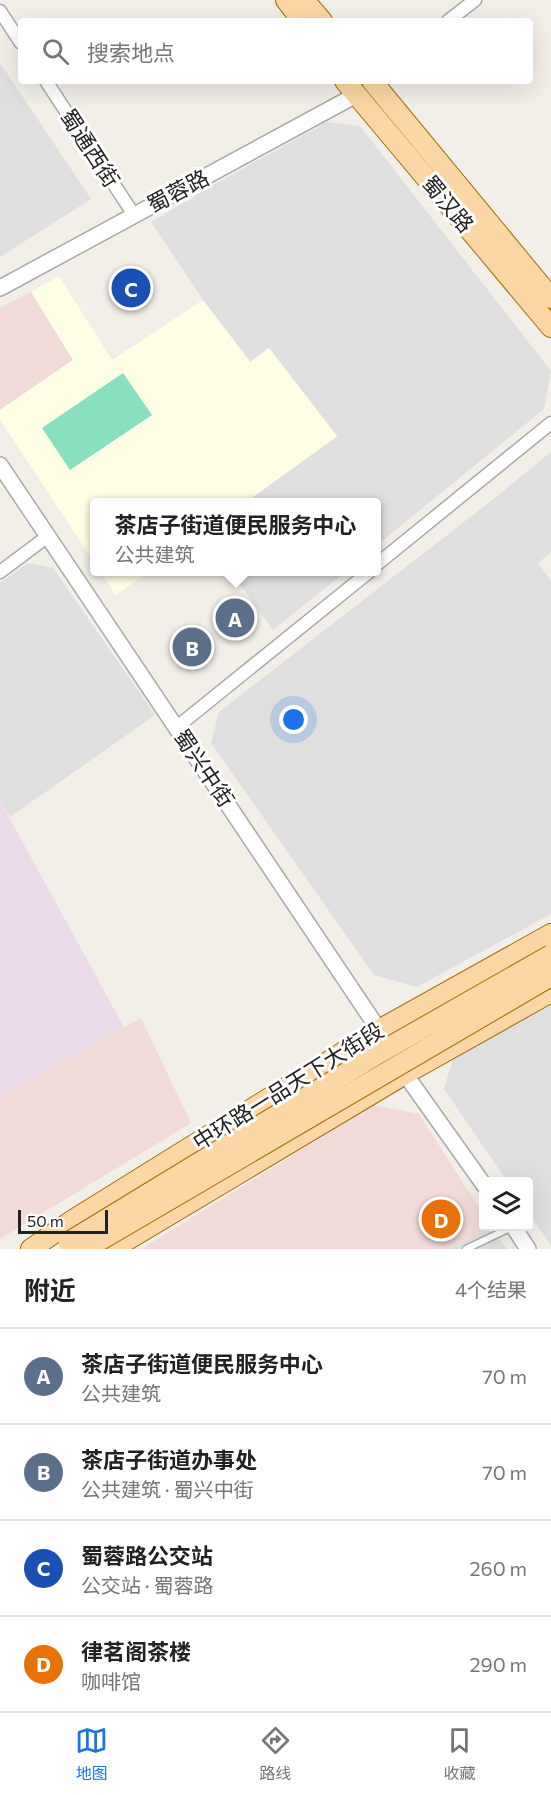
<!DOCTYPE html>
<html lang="zh">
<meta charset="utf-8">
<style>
:root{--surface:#fff;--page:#f6f6f6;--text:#222;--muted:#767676;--line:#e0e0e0;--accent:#1a73e8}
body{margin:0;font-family:Commissioner,"Noto Sans SC",sans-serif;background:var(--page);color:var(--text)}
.controls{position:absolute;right:18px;bottom:18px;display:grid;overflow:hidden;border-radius:6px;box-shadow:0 6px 24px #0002}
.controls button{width:54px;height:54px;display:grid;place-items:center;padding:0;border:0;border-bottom:2px solid var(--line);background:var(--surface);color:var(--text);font:30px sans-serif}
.scale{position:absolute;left:18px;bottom:15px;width:90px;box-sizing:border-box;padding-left:6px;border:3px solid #222;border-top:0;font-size:16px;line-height:21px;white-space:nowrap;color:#222;-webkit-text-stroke:4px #fff;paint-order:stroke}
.you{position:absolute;left:294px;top:720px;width:21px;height:21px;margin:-15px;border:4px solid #fff;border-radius:50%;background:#1a73e8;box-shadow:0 0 0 9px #1a73e833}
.badge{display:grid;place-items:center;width:39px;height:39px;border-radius:50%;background:var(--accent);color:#fff;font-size:20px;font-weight:700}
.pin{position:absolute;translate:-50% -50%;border:3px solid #fff;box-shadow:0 2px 6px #0006}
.popup{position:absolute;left:90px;top:498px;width:291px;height:78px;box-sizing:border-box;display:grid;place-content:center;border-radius:6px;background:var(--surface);filter:drop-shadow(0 2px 4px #0005);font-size:20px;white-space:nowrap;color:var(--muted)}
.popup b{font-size:22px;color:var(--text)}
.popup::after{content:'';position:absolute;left:50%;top:100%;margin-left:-12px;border:12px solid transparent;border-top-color:var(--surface)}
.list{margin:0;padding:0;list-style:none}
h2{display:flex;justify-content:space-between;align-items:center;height:78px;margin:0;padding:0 24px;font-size:26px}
h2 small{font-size:20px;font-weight:400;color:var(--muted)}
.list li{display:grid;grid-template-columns:39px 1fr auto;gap:18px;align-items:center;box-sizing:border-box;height:96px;padding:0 24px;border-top:2px solid var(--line)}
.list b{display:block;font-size:22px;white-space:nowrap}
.list p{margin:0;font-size:20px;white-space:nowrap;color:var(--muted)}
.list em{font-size:20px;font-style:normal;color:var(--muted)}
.icon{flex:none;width:33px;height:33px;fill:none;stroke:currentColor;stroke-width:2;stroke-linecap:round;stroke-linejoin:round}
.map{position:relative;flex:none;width:551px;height:1249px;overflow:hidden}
.search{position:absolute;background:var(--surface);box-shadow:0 6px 24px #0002;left:18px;right:18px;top:18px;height:66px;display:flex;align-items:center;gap:15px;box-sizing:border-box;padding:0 21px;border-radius:6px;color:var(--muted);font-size:22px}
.sheet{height:462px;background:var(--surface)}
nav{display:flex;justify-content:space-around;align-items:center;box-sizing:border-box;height:84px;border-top:2px solid var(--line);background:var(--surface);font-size:16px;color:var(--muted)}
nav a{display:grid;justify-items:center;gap:3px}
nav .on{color:var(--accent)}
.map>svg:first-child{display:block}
.residential{fill:#e0dfdf}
.commercial{fill:#f2dad9}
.industrial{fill:#ebdbe8}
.education{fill:#ffffe5}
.pitch{fill:#88e0be}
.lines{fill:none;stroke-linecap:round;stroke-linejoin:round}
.service-casing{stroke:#a9a9a9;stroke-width:9}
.minor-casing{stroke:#a9a9a9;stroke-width:15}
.tertiary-casing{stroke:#a9a9a9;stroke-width:18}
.primary-casing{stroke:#a06b00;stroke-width:22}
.service{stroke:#fff;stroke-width:6}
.minor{stroke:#fff;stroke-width:12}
.tertiary{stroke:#fff;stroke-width:15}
.primary{stroke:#fcd6a4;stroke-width:20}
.primary-bridge-casing{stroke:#a06b00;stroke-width:22;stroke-linecap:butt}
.primary-bridge{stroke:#fcd6a4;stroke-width:20}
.labels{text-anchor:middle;stroke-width:6;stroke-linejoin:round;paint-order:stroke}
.street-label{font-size:22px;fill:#222;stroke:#fff}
</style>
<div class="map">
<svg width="551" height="1249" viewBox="0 0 551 1249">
<rect width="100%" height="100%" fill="#f2efe9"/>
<!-- residential -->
<g class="residential">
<path d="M0,63l91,136 -91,58z"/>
<path d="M327,122l33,4 191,245 -7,38 -168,137v-44h-130l91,-65 -68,-89 -18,14 -48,-62 -52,-78 55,-33z"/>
<path d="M551,452v100l-13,11 13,18v333l-134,73 -43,-12 -163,-232 8,-31 272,-211z"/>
<path d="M28,563l25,5 102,147 -145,102 -10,-16v-218z"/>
<path d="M231,572h114l-72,58z"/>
<path d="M551,1004v242l-22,-33 -1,-31 -21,-1 -63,-92 9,-30z"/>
<path d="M491,1227l16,22h-61z"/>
</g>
<!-- commercial -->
<g class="commercial">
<path d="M31,292l42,68 -73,50v-102z"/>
<path d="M141,1018l50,105 -191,116v-143z"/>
<path d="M374,1105l45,9 64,100 1,12 7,1 -45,22h-305z"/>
</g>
<!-- industrial -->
<path class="industrial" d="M0,801l124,226 -124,69z"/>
<!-- education -->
<g class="education">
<path d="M59,276l53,84 91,-60 47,62 19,-14 68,88 -91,66h-152v60l-94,-142v-10l73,-50 -42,-68z"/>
<path d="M100,572h49l-33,23z"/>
</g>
<!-- pitch -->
<path class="pitch" d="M123,373l29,42 -82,55 -28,-42z"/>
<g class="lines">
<!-- service casing -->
<g class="service-casing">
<path id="service" d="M466,1249l46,-22"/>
</g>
<!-- minor casing -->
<g class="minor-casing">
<g id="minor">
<path d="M0,11l21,32"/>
<path d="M448,21l27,-21"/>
<path d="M46,81l88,134"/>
<path d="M376,565l175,-142"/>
<path d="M0,572l48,-36"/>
<path d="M177,727l192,-155"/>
</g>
</g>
<!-- tertiary casing -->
<g class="tertiary-casing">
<g id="tertiary">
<path d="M0,288l356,-193"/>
<path d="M0,465l379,565 26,44 79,111"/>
<path d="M513,1226l15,23"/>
</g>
</g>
<!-- primary casing -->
<g class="primary-casing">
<g id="primary">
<path d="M286,0l16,21"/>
<path d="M304,0l18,21"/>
<path d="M345,81l206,246"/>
<path d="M372,81l179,217"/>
<path d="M31,1249l42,-29 306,-190 172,-96"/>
<path d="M112,1249l293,-175 146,-82"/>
</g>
</g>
<!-- service -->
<use href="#service" class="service"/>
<!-- minor -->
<use href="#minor" class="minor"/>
<!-- tertiary -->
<use href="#tertiary" class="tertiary"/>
<!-- primary -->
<use href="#primary" class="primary"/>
<!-- primary-bridge casing -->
<g class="primary-bridge-casing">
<g id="primary-bridge">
<path d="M69,1242l310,-189 172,-98"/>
<path d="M85,1249l466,-273"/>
</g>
</g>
<!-- primary-bridge -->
<use href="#primary-bridge" class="primary-bridge"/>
</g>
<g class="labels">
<!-- street labels -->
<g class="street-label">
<text transform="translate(90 148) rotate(57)" y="8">蜀通西街</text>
<text transform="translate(178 191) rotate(-28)" y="8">蜀蓉路</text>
<text transform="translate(448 204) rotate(50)" y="8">蜀汉路</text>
<text transform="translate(204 768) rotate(56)" y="8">蜀兴中街</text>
<text transform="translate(288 1086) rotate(-32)" y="8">中环路一品天下大街段</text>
</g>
</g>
</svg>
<div class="controls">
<button><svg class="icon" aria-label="layers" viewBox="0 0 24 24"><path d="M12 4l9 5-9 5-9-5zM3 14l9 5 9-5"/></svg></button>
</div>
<div class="scale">50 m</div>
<div class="you"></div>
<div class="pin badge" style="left:235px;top:618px;background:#5c6f8a">A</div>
<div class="popup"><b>茶店子街道便民服务中心</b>公共建筑</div>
<div class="pin badge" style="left:192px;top:647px;background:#5c6f8a">B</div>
<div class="pin badge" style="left:131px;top:288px;background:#1a4fb4">C</div>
<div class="pin badge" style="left:441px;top:1219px;background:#e8710a">D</div>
<div class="search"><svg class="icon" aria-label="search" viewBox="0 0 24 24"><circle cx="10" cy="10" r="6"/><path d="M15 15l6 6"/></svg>搜索地点</div>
</div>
<section class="sheet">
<h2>附近<small>4个结果</small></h2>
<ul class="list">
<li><span class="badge" style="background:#5c6f8a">A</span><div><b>茶店子街道便民服务中心</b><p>公共建筑</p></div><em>70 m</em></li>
<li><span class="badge" style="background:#5c6f8a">B</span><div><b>茶店子街道办事处</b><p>公共建筑 · 蜀兴中街</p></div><em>70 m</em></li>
<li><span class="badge" style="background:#1a4fb4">C</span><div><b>蜀蓉路公交站</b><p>公交站 · 蜀蓉路</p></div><em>260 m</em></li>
<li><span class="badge" style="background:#e8710a">D</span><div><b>律茗阁茶楼</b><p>咖啡馆</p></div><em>290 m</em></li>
</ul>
</section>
<nav>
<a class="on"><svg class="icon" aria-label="map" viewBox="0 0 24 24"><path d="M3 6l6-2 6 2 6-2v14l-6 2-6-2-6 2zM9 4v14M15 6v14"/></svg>地图</a>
<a><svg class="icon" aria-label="directions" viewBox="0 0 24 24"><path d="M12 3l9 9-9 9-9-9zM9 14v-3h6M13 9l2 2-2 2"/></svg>路线</a>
<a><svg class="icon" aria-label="saved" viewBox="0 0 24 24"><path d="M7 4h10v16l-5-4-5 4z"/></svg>收藏</a>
</nav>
